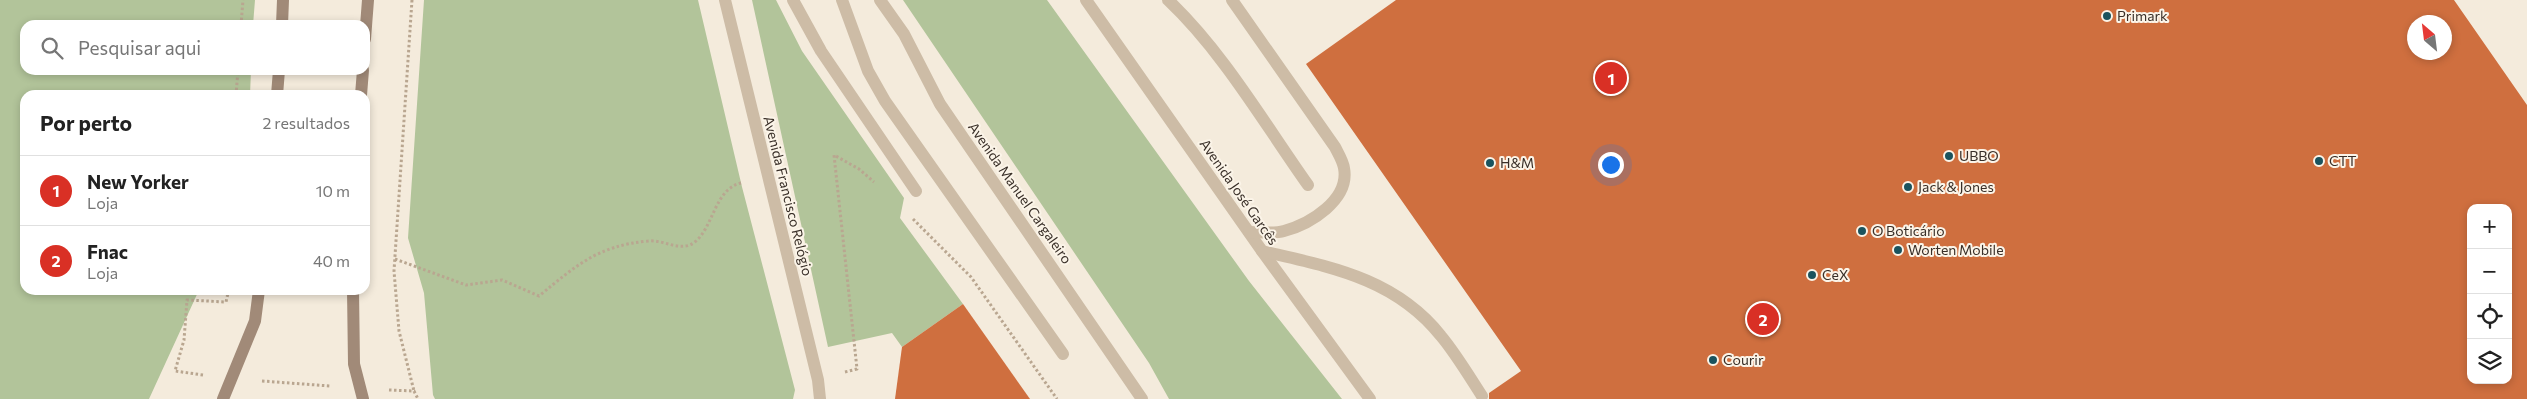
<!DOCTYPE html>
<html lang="pt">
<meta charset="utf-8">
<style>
:root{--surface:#fff;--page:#f6f6f6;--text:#222;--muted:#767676;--line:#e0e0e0;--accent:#d93025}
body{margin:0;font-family:Commissioner,sans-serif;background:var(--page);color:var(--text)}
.controls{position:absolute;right:15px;bottom:15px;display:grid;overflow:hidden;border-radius:10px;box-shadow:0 2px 8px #0003}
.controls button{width:45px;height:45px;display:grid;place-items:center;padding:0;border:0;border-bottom:1px solid var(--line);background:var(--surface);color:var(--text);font:25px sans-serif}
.compass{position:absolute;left:2407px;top:15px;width:45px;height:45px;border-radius:50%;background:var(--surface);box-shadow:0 2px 8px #0003;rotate:332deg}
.you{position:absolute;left:1610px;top:164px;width:18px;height:18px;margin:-12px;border:4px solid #fff;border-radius:50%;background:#1a73e8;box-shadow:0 0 0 8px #1a73e833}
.badge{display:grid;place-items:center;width:32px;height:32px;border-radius:50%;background:var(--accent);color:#fff;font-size:16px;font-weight:700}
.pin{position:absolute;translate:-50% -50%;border:2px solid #fff;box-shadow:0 1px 5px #0006}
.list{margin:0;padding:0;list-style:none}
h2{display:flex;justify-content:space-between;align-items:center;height:65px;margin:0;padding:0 20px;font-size:21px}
h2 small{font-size:16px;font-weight:400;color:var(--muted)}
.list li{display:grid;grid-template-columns:32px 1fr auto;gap:15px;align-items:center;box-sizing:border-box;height:70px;padding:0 20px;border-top:1px solid var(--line)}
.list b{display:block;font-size:19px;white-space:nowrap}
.list p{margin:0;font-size:16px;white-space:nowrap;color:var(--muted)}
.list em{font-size:16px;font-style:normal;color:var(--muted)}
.icon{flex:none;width:28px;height:28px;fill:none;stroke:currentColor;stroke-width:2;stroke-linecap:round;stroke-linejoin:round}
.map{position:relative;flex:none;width:2527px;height:399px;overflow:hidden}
.search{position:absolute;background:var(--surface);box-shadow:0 2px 8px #0003;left:20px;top:20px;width:350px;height:55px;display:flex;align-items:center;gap:12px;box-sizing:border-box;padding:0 18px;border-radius:15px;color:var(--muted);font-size:19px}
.panel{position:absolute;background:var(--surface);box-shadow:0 2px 8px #0003;left:20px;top:90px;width:350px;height:205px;border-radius:15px}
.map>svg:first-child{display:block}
.green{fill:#b2c49a}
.building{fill:#cf6f3f;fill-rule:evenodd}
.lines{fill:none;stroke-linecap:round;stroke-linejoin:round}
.path{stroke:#b9a690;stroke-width:3;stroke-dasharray:2.5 2.5;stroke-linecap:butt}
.lane{stroke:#cdbca6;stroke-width:12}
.street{stroke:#cdbca6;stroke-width:12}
.secondary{stroke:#a18a78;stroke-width:12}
.poi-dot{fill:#1a535e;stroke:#fbf4e8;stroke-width:2}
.labels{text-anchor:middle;stroke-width:4;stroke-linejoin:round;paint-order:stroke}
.poi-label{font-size:14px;fill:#392f28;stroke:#fbf4e8;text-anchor:start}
.street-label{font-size:14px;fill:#392f28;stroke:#fbf4e8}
</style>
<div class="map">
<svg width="2527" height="399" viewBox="0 0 2527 399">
<rect width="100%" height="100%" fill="#f4ebdc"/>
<!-- green -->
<g class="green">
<path d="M0,0h255l-2,25h-228v45h226l-1,25h-225v195h174l-50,109h-149z"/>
<path d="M424,0h274l44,187 53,203 -2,9h-358l-2,-4 -9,-102 -16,-55z"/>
<path d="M752,0h24l26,51 102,147 -4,20 63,86 -61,43 -10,-14 -64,14z"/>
<path d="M903,0h144l202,281 93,118h-173l-20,-36z"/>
</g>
<!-- building -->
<g class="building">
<path d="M1396,0h1058l73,105v294h-1038v-6l32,-22 -215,-307zM2414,22h30v30h-30zM2471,208h37v172h-37z"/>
<path d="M963,304l67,95h-135l7,-52z"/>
</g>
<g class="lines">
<!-- path -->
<g class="path">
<path d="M412,0l-18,271 5,60 15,60"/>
<path d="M241,25l2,-25"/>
<path d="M236,95l2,-25"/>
<path d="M913,219l58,58 86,122"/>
<path d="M395,259l71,26 36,-5 37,16c38,-31 58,-50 109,-55 16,-2 34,13 48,0 18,-16 19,-52 45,-58"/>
<path d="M845,372l12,-3 -23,-214 25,14 15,13"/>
<path d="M203,375l-28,-4 9,-31 3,-40 39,2 2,-9"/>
<path d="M262,381l68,5"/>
<path d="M389,390l25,1 4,8"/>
</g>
<!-- lane -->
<g class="lane">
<path d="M793,0l28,51 95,140"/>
<path d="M842,0l26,71 17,30 178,253"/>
<path d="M880,0l24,34 36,70 202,295"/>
<path d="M1086,0l176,251 108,148"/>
<path d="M1168,0c55,52 96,123 140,185"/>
<path d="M1232,0l103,147c3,6 8,14 9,21 6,32 -34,56 -60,63 -10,3 -24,1 -35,1"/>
<path d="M1262,251c68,16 133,27 179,85 15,18 28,40 41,60"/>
</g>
<!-- street -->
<path class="street" d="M725,0l93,380 2,19"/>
<!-- secondary -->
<g class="secondary">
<path d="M282,25l1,-25"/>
<path d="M365,39l3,-39"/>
<path d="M277,95l2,-25"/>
<path d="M361,95l2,-25"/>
<path d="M353,290l1,74 9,35"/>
<path d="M223,399l32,-78 4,-31"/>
</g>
</g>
<!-- markers -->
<g class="poi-dot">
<circle cx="2107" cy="16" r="5"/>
<circle cx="1949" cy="156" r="5"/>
<circle cx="2319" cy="161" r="5"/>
<circle cx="1490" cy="163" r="5"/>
<circle cx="1908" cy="187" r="5"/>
<circle cx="1862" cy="231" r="5"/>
<circle cx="1898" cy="250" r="5"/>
<circle cx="1812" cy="275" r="5"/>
<circle cx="1713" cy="360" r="5"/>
</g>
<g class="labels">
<!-- poi labels -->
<g class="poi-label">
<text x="2117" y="21">Primark</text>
<text x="1959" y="161">UBBO</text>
<text x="2329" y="166">CTT</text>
<text x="1500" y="168">H&amp;M</text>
<text x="1918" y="192">Jack &amp; Jones</text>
<text x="1872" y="236">O Boticário</text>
<text x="1908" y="255">Worten Mobile</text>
<text x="1822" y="280">CeX</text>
<text x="1723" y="365">Courir</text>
</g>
<!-- street labels -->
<g class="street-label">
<text transform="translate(1239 192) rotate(55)" y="5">Avenida José Garcês</text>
<text transform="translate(1020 193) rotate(55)" y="5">Avenida Manuel Cargaleiro</text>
<text transform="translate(788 196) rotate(76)" y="5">Avenida Francisco Relógio</text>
</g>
</g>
</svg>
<div class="controls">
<button>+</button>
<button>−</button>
<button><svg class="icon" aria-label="locate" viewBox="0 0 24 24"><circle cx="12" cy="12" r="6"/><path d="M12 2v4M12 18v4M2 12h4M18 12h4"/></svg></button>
<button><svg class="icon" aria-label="layers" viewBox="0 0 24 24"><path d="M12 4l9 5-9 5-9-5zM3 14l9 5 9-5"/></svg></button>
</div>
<svg class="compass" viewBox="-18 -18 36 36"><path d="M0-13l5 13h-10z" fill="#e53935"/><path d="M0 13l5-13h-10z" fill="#767676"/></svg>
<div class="you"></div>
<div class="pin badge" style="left:1611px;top:78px">1</div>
<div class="pin badge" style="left:1763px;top:319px">2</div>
<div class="search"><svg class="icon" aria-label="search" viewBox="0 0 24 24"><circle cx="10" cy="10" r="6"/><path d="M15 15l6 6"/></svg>Pesquisar aqui</div>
<section class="panel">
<h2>Por perto<small>2 resultados</small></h2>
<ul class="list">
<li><span class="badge">1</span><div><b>New Yorker</b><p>Loja</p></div><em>10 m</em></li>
<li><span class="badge">2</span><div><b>Fnac</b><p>Loja</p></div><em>40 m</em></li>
</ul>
</section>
</div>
